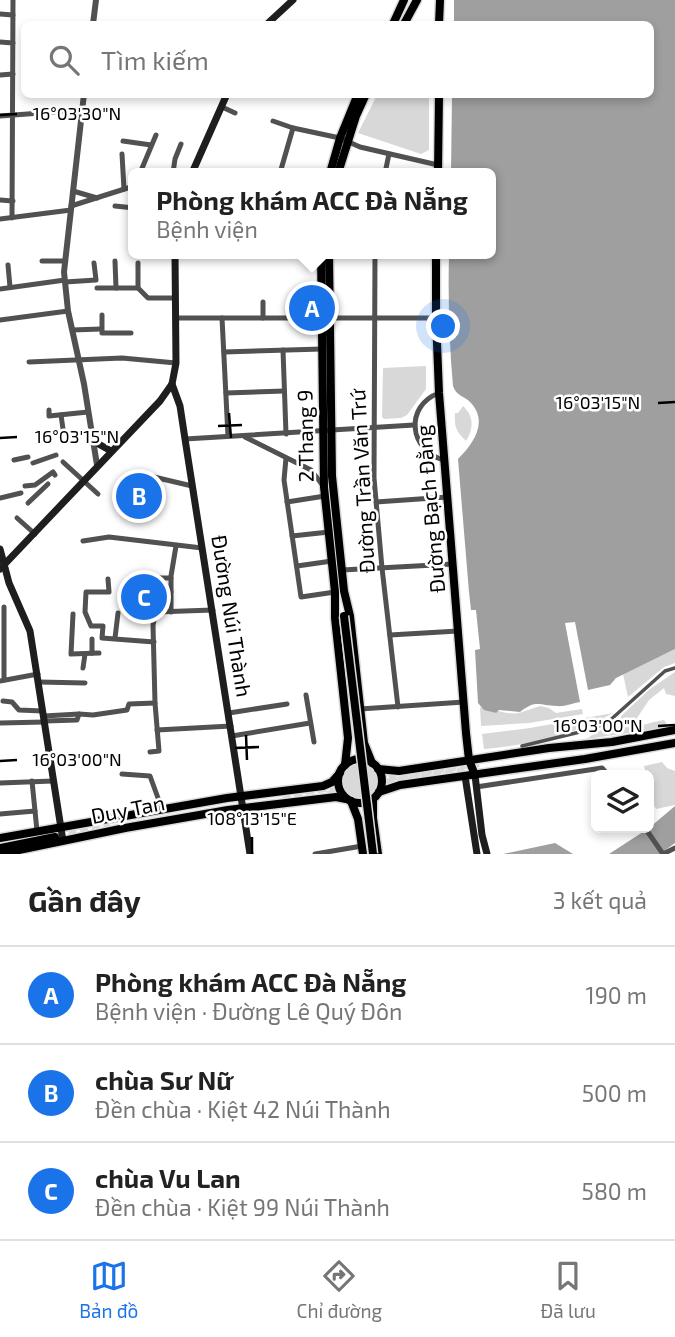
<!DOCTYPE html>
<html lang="vi">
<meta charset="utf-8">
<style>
:root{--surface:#fff;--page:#f2f2f2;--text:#222;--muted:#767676;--line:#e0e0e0;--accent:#1a73e8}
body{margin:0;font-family:"Exo 2",sans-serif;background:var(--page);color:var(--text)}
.controls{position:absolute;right:21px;bottom:21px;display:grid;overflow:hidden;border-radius:10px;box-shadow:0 4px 10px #0003}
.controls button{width:63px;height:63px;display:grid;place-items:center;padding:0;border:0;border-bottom:2px solid var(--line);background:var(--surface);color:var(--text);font:35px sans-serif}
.you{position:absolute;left:444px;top:327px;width:24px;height:24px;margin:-18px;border:5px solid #fff;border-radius:50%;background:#1a73e8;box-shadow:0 0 0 10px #1a73e833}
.badge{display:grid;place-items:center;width:46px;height:46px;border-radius:50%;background:var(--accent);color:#fff;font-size:23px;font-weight:700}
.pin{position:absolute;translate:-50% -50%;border:4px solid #fff;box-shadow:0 2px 7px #0006}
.popup{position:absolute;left:128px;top:168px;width:368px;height:91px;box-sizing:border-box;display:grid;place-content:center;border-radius:10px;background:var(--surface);filter:drop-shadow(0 2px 5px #0005);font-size:23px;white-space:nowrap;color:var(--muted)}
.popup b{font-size:26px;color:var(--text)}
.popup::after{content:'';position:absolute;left:50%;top:100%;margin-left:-14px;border:14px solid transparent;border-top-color:var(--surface)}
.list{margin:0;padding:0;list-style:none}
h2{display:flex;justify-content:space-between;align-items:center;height:91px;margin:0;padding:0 28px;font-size:30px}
h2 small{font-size:23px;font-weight:400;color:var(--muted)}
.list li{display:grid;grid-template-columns:46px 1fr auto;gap:21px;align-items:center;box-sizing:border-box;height:98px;padding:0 28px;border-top:2px solid var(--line)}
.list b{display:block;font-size:26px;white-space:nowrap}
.list p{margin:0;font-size:23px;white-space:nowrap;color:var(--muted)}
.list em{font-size:23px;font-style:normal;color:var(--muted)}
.icon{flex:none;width:38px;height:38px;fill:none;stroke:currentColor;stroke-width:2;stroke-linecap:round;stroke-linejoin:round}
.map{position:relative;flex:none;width:675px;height:854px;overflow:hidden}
.search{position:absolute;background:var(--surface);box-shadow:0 4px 10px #0003;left:21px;right:21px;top:21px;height:77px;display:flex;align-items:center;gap:18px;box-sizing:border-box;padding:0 24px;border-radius:10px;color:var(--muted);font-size:26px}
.sheet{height:385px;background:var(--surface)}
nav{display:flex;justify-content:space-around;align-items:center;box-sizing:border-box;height:98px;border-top:2px solid var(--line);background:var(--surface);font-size:19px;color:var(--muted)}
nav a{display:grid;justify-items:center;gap:4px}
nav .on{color:var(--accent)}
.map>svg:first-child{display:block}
.green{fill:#d8d8d8}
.water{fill:#9f9f9f}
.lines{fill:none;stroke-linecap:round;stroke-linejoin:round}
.primary-tunnel{stroke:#d9d9d9;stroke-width:8;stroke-dasharray:8 4;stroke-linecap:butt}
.primary-casing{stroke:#dbdbdb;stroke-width:11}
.pedestrian{stroke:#515151;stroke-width:3.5}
.minor{stroke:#515151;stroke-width:5}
.tertiary{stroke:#515151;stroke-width:6}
.secondary{stroke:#1e1e1e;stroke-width:7}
.primary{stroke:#000;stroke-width:8}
.primary-bridge-casing{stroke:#dbdbdb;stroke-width:11;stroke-linecap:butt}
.primary-bridge{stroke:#000;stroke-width:8}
.ticks{fill:none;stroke:#000;stroke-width:2.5}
.labels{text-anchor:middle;stroke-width:5;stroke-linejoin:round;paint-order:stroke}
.street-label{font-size:21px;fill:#000;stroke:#fff}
.ticks-label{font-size:18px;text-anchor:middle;fill:#000;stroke:#fff;stroke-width:5;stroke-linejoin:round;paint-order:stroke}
</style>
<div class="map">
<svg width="675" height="854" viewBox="0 0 675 854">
<rect width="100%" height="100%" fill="#fff"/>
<!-- green -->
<g class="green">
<path d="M377,95h52v55l-8,4 -63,-21z"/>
<path d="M426,366v23l-19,26 -6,3 -17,1 -2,-2 1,-49z"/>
<path d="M463,406c11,10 11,23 3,35 -9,-9 -12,-13 -11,-28h3z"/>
<path d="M675,649v14l-11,4 -36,30 -5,-23z"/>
<path d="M675,672v24l-9,-2 -2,-6 -15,12 -14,21 -11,2 -3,-1v-6l29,-27z"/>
<path d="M541,706l8,2 7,5 26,-4 1,5 -54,9 -48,3 -1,-19 15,6 3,-2c23,6 22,0 43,-5z"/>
<path d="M613,713c-39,22 -84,32 -129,36l-2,-15 48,-6z"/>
<path d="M664,720l5,7 -83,12 25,-15c20,8 33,-1 53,-4z"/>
<path d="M662,762l5,6 8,3v34l-19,4 -5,-9 3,-3 -5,-26 -4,-1 -1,-4z"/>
<circle cx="360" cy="782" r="18"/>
</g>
<!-- water -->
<g class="water">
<path d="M454,0h221v649l-59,29 -6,7 -22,5 -13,-68 -10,1 15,79c-7,1 -16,5 -23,4 -18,0 -20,-7 -37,6l-21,-2 -3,3 -12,-3 -6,-7 -3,-53 5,-1 -4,-39h-5l-2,-18 -11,-133c15,-15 32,-38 11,-58 -6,-5 -13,-6 -16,-15 -4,-44 -5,-88 -4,-132h41v-81h-39l1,-78 198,-1v-70h-196z"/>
<path d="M675,806v37l-15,11h-51l40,-26z"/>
<path d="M555,843l18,11h-70z"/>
</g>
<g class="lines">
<!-- primary-tunnel -->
<g class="primary-tunnel">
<path d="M282,795l197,-32"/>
<path d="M327,795l63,-13 86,-13"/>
<path d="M57,837l53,-10"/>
</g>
<!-- primary casing -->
<g class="primary-casing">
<g id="primary">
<path d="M393,24l11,-24"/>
<path d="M404,24l13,-24"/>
<path d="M439,24l1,-24"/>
<path d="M330,173l10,-35 18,-44"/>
<path d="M338,173l18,-57 10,-22"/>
<path d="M438,173l1,-79"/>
<path d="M321,254l3,233 11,105v26l13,120 -3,27"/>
<path d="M329,254l3,222 12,115 6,25 14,127 8,20"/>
<path d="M436,254v64l3,75 27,340 3,27 6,15"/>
<circle cx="360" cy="781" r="22"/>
<path d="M378,769l21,2 150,-23 63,-6 63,-12"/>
<path d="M379,792l21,-7 185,-26 90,-16"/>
<path d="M373,799v19l5,36"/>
<path d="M351,801l7,18 5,35"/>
<path d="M0,838l227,-40 96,-12 9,-4 8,-9"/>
<path d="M0,848l55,-11"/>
<path d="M0,854l125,-26 103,-18 108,-13 10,2"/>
</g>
</g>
<!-- pedestrian -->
<g class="pedestrian">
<path d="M146,599l10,13"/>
<path d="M522,746l62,-15 23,-8 58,-52 10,-3"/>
</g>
<!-- minor -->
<g class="minor">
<path d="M0,14l13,1"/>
<path d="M0,42l13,1"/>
<path d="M0,75l13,-1"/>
<path d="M222,107l13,6"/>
<path d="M0,116l82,-6"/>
<path d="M273,121l20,7 47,10 20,9 78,18"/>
<path d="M123,141l28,4"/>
<path d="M122,154l2,35"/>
<path d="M140,173l16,-38"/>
<path d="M173,173l2,-14 6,-15"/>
<path d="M280,173l13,-45"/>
<path d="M385,173l4,-19"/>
<path d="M73,191l24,7"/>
<path d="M0,200l13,1"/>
<path d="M71,206l63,-20"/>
<path d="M115,206l19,2"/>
<path d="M12,218l1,-218"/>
<path d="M0,219l71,-9"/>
<path d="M375,254l-1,224 8,90 16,139"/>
<path d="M42,261h23"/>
<path d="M115,261l1,27"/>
<path d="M138,263v25"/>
<path d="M8,265l2,22"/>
<path d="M65,282l31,-2 -2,-17"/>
<path d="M97,288h41l10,10h27"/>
<path d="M0,289l65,-9"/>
<path d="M102,315v18h29"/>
<path d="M176,318h260"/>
<path d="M222,318l6,118"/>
<path d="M263,318v-16"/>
<path d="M0,320l68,-9"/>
<path d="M72,330l29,-1"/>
<path d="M283,350l3,84"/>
<path d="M224,352l98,-3"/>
<path d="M29,362l93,-4 54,5"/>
<path d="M226,393l58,-2"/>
<path d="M439,393c-35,13 -30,58 5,67"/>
<path d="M49,410v6l39,-4"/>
<path d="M61,415l2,14"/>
<path d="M245,437l66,33 13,17"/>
<path d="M185,439l229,-14"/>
<path d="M286,458l-2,22 17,117 34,-5"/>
<path d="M14,460l14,-3"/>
<path d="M63,462l35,32"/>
<path d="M33,463l23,-8"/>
<path d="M137,473l55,13"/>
<path d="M25,486l10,-1 18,-13 2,3"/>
<path d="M0,498l21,-5"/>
<path d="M287,502l38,-6"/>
<path d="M376,502l72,-5"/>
<path d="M28,503l20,-19"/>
<path d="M17,518l18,16"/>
<path d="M292,536l37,-4"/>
<path d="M83,541l26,-4 93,11"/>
<path d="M297,566l35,-5"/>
<path d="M342,570l111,-6"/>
<path d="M151,578h20"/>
<path d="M108,579l1,13h-23l-1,20 6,14h12l-1,12 52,4"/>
<path d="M142,586l29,6"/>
<path d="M4,607v73"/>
<path d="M171,612v-36l5,-30"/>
<path d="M73,614l-2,40 28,-1"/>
<path d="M390,635l68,-4"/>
<path d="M115,638l3,-25"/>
<path d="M92,639v14"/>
<path d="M83,668l2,-14"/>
<path d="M0,681l38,-7"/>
<path d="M39,682l46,1"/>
<path d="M306,695l8,47"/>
<path d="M3,701l9,1 7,8 24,1"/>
<path d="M360,709l104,-7"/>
<path d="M229,713l58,-9"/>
<path d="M44,716l35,-2"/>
<path d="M45,721l32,-1 2,-6 14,1 34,-5 2,-6 26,-1"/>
<path d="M0,723l45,-1"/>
<path d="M157,730l74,-4"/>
<path d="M232,736l78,-13"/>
<path d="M150,752l9,-1 -4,-48 -2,-78 3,-13 57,-2"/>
<path d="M122,774l28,2 12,33"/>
<path d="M32,781l5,50"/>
<path d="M0,783l53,-2"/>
<path d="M476,787l126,-19 6,7"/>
<path d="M0,814l35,-3"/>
<path d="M645,828l18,26"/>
<path d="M315,854l47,-8"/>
<path d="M663,854l12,-6"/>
</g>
<!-- tertiary -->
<g class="tertiary">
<path d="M93,24l3,-24"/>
<path d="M84,94l-20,178 4,39 16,73 13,81"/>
</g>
<!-- secondary -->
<g class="secondary">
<path d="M267,24l26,-24"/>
<path d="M192,173l35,-79"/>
<path d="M172,384l8,22 5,33 65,415"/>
<path d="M95,442l16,9"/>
<path d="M0,549l9,34 21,48 33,210"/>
<path d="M0,569l160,-168 12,-17 4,-21 -1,-109"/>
<path d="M475,775l7,60 5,19"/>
<path d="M465,776l12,78"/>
</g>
<!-- primary -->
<use href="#primary" class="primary"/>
<!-- primary-bridge casing -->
<g class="primary-bridge-casing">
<path id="primary-bridge" d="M344,616l29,238"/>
</g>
<!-- primary-bridge -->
<use href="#primary-bridge" class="primary-bridge"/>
</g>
<!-- ticks -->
<path class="ticks" d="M0,115l17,-1M658,403l17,-1M229,413l2,25M218,426l24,-1M0,438l17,-1M658,726l17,-1M246,735l1,25M235,748l24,-1M0,761l17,-1M252,837v17"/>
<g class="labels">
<!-- street labels -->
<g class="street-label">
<text transform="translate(306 436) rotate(-91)" y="7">2 Thang 9</text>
<text transform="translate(363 481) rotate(-93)" y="7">Đường Trần Văn Trứ</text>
<text transform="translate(431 509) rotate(-95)" y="7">Đường Bạch Đằng</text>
<text transform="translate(231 616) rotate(81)" y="7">Đường Núi Thành</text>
<text transform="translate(128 810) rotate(-11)" y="7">Duy Tan</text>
</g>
</g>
<g class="ticks-label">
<text x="77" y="120">16°03'30"N</text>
<text x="598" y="409">16°03'15"N</text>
<text x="77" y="443">16°03'15"N</text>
<text x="598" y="732">16°03'00"N</text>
<text x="77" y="766">16°03'00"N</text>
<text x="252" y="825">108°13'15"E</text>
</g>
</svg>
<div class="controls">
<button><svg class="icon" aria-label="layers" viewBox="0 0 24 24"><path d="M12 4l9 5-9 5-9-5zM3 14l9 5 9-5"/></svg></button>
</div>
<div class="you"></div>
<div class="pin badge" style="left:312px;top:308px">A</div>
<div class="popup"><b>Phòng khám ACC Đà Nẵng</b>Bệnh viện</div>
<div class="pin badge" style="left:139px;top:496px">B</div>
<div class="pin badge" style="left:144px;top:597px">C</div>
<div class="search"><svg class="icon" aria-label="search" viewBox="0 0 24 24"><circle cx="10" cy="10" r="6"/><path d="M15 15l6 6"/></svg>Tìm kiếm</div>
</div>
<section class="sheet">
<h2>Gần đây<small>3 kết quả</small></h2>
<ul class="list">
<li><span class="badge">A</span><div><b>Phòng khám ACC Đà Nẵng</b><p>Bệnh viện · Đường Lê Quý Đôn</p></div><em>190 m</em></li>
<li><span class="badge">B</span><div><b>chùa Sư Nữ</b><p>Đền chùa · Kiệt 42 Núi Thành</p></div><em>500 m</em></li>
<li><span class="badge">C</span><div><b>chùa Vu Lan</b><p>Đền chùa · Kiệt 99 Núi Thành</p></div><em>580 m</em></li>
</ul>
</section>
<nav>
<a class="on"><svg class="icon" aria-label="map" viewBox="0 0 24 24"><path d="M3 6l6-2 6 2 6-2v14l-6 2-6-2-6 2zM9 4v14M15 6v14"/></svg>Bản đồ</a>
<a><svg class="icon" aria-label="directions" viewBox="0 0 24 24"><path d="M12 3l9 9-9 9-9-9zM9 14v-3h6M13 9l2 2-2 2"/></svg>Chỉ đường</a>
<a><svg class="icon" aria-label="saved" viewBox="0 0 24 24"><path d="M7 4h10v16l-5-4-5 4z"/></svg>Đã lưu</a>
</nav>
